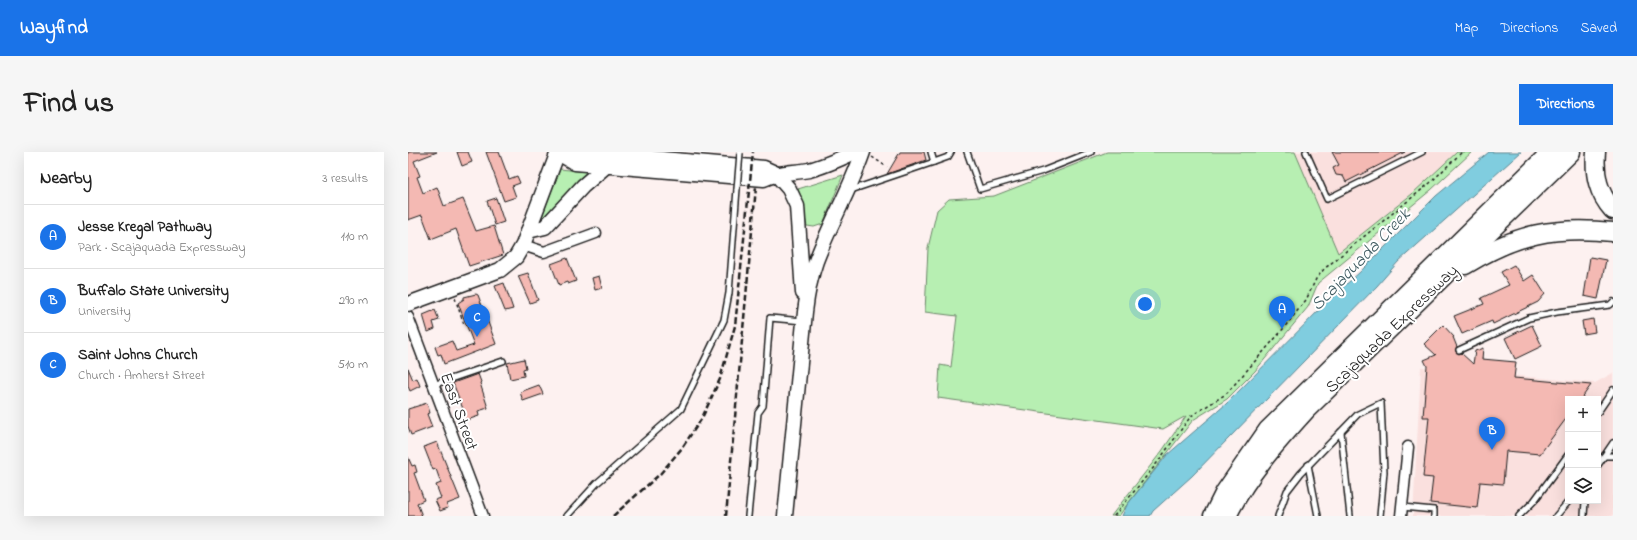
<!DOCTYPE html>
<meta charset="utf-8">
<style>
:root{--surface:#fff;--page:#f6f6f6;--text:#222;--muted:#767676;--line:#e0e0e0;--accent:#1a73e8}
body{margin:0;font-family:"Indie Flower",sans-serif;background:var(--page);color:var(--text)}
.controls{position:absolute;right:12px;bottom:12px;display:grid;overflow:hidden;border-radius:0px;box-shadow:0 4px 16px #0002}
.controls button{width:36px;height:36px;display:grid;place-items:center;padding:0;border:0;border-bottom:1px solid var(--line);background:var(--surface);color:var(--text);font:20px sans-serif}
.you{position:absolute;left:737px;top:152px;width:14px;height:14px;margin:-10px;border:3px solid #fff;border-radius:50%;background:#1a73e8;box-shadow:0 0 0 6px #1a73e833}
.badge{display:grid;place-items:center;width:26px;height:26px;border-radius:50%;background:var(--accent);color:#fff;font-size:13px;font-weight:700}
.pin{position:absolute;translate:-50% -33px;filter:drop-shadow(0 1px 2px #0008)}
.pin::after{content:'';position:absolute;top:21px;width:14px;height:12px;background:inherit;clip-path:polygon(0 0,100% 0,50% 100%)}
.list{margin:0;padding:0;list-style:none}
h2{display:flex;justify-content:space-between;align-items:center;height:52px;margin:0;padding:0 16px;font-size:17px}
h2 small{font-size:13px;font-weight:400;color:var(--muted)}
.list li{display:grid;grid-template-columns:26px 1fr auto;gap:12px;align-items:center;box-sizing:border-box;height:64px;padding:0 16px;border-top:1px solid var(--line)}
.list b{display:block;font-size:15px;white-space:nowrap}
.list p{margin:0;font-size:13px;white-space:nowrap;color:var(--muted)}
.list em{font-size:13px;font-style:normal;color:var(--muted)}
.icon{flex:none;width:22px;height:22px;fill:none;stroke:currentColor;stroke-width:2;stroke-linecap:round;stroke-linejoin:round}
.map{position:relative;flex:none;width:1205px;height:364px;overflow:hidden;border-radius:0px}
header{display:flex;align-items:center;gap:24px;box-sizing:border-box;height:56px;padding:0 20px;background:var(--accent);color:#fff}
header strong{font-size:19px}
nav{display:flex;gap:22px;margin-inline-start:auto;font-size:14px}
.intro{display:flex;align-items:center;justify-content:space-between;box-sizing:border-box;height:96px;padding:0 24px}
h1{margin:0;font-size:28px}
.button{padding:10px 18px;border-radius:0px;background:var(--accent);color:#fff;font-size:14px;font-weight:700}
main{display:flex;gap:24px;padding:0 24px}
aside{flex:1;background:var(--surface);border-radius:0px;box-shadow:0 4px 16px #0002}
.map>svg:first-child{display:block}
.built{fill:#fae0de;fill-rule:evenodd}
.green{fill:#b7efb2;stroke:#6a8667}
.water{fill:#80cddf;stroke:#588691}
.building{fill:#f4b9b3;stroke:#1c1c1c}
.lines{fill:none;stroke-linecap:round;stroke-linejoin:round}
.lane-casing{stroke:#1c1c1c;stroke-width:8}
.street-casing{stroke:#1c1c1c;stroke-width:13}
.secondary-casing{stroke:#1c1c1c;stroke-width:17}
.highway-casing{stroke:#1c1c1c;stroke-width:21}
.path{stroke:#1c1c1c;stroke-width:1.5;stroke-dasharray:3 3;stroke-linecap:butt}
.lane{stroke:#fff;stroke-width:5}
.street{stroke:#fff;stroke-width:10}
.secondary{stroke:#fff;stroke-width:14}
.highway{stroke:#fff;stroke-width:18}
.rail{stroke:#1c1c1c;stroke-width:2.5;stroke-dasharray:6 3;stroke-linecap:butt}
.lane-bridge-casing{stroke:#1c1c1c;stroke-width:8;stroke-linecap:butt}
.lane-bridge{stroke:#fff;stroke-width:5}
.labels{text-anchor:middle;stroke-width:4;stroke-linejoin:round;paint-order:stroke}
.street-label{font-size:17px;fill:#1c1c1c;stroke:#fff}
.water-label{font-size:18px;font-style:italic;fill:#3f5a60;stroke:#fff}
</style>
<header>
<strong>Wayfind</strong>
<nav><a>Map</a><a>Directions</a><a>Saved</a></nav>
</header>
<div class="intro"><h1>Find us</h1><a class="button">Directions</a></div>
<main>
<aside>
<h2>Nearby<small>3 results</small></h2>
<ul class="list">
<li><span class="badge">A</span><div><b>Jesse Kregal Pathway</b><p>Park · Scajaquada Expressway</p></div><em>110 m</em></li>
<li><span class="badge">B</span><div><b>Buffalo State University</b><p>University</p></div><em>290 m</em></li>
<li><span class="badge">C</span><div><b>Saint Johns Church</b><p>Church · Amherst Street</p></div><em>510 m</em></li>
</ul>
</aside>
<div class="map">
<svg width="1205" height="364" viewBox="0 0 1205 364">
<rect width="100%" height="100%" fill="#fdf1f0"/>
<filter id="ink" filterUnits="userSpaceOnUse"><feTurbulence type="fractalNoise" baseFrequency=".025" numOctaves="2"/><feDisplacementMap in="SourceGraphic" scale="8" xChannelSelector="R" yChannelSelector="G"/><feConvolveMatrix kernelMatrix="1 2 1 2 8 2 1 2 1" color-interpolation-filters="sRGB"/></filter>
<g filter="url(#ink)">
<!-- built -->
<g class="built">
<path d="M887,0h162l-45,42 -74,59z"/>
<path d="M1013,215l174,16 18,-10v143h-200zM1160,247h30v102h-30z"/>
</g>
<!-- green -->
<g class="green">
<path d="M699,0h188l43,101 74,-59 45,-42h15l-41,38 -113,93 -10,24 -53,64 -28,28 -34,21 -67,86 -7,10h-8l51,-65 24,-35 -23,13 -225,-31 2,-33 11,2 6,-51 -32,-4 3,-64 9,-38 12,-11 45,-3z"/>
<path d="M152,17l28,3 -47,47z"/>
<path d="M435,23l-20,49 -9,3 -7,-1 -9,-37z"/>
</g>
<!-- water -->
<path class="water" d="M1081,0h32l-123,110 -21,24 -185,190 -39,35 -3,5h-28l5,-11 40,-50 59,-51 104,-105 30,-27 76,-76z"/>
<!-- building -->
<g class="building">
<path d="M0,0h29l-23,9 6,15 -3,1 6,16 14,-6 7,19 19,-7 13,32 18,-5 9,29 -34,11 -13,-37 -25,10 -9,-24 -14,5z"/>
<path d="M49,0h11l4,10 -10,4z"/>
<path d="M78,0h13l10,27 8,-3 3,7 -8,3 4,11 -12,4z"/>
<path d="M492,0h24l2,8 -39,14z"/>
<path d="M924,0h73l-59,30 -3,-6 -7,-1 -3,-7 6,-3z"/>
<path d="M88,46l8,24 -9,3 -8,-24z"/>
<path d="M1182,105l16,3 -8,39 -14,-3z"/>
<path d="M159,106l9,23 -8,3 -1,-2 -8,3 -8,-21z"/>
<path d="M1106,113l10,16 9,-6 12,19 -7,8 -45,22 -1,-3 -30,13 -8,-18 30,-12 -3,-6 28,-13 -8,-13z"/>
<path d="M120,121l10,27 -8,3 -12,-27z"/>
<path d="M191,124l3,12 -7,2 -3,-12z"/>
<path d="M96,131l9,26 -8,2 -10,-25z"/>
<path d="M68,142l2,1 18,49 -52,20 -3,-10 -3,1 -3,-8 17,-6 4,10 18,-6 -16,-42 6,-4v-2z"/>
<path d="M27,158l4,10 -6,2 2,7 -7,3 -5,-17z"/>
<path d="M1185,167l2,13 -11,2 -2,-13z"/>
<path d="M1035,173l11,12h-1l4,10 -1,5 5,1 12,11 2,-13 8,-3 -1,11 34,3 -2,16 77,7 -10,14h-13v17l-28,38 -34,-3 -3,33 -23,-2 -3,26 -47,-5 3,-25 -10,-1 6,-60h-6l4,-51 -3,-6 12,-5 -12,-11z"/>
<path d="M1124,173l10,21 -27,13 -10,-21z"/>
<path d="M116,207l2,9 -3,1 1,7 -14,3 -3,-16z"/>
<path d="M0,216l5,12 4,-2 3,8 -10,5 -2,-5z"/>
<path d="M70,222l3,8 -1,1 8,25 -10,3 1,5 -15,5 -4,-11 3,-1 -10,-26z"/>
<path d="M131,233l4,9 -20,7 -3,-9z"/>
<path d="M19,251l3,10 -3,1 5,13 -21,8 -3,-9v-17z"/>
<path d="M29,290l23,57 -13,5 1,4 -8,3 -5,-11 6,-2 -5,-13 5,-2 -5,-14 -3,1 -9,-23z"/>
<path d="M0,305l4,9 3,-1 2,7 -3,1 10,27 -7,3 5,13h-14z"/>
</g>
<g class="lines">
<!-- lane casing -->
<g class="lane-casing">
<g id="lane">
<path d="M559,0l13,37 63,-18 48,-19"/>
<path d="M898,0l21,47 95,-47"/>
<path d="M526,10l14,-5 3,-5"/>
<path d="M443,38l83,-28 -3,-10"/>
<path d="M1051,198l70,-32 28,-6 53,-7 3,-3"/>
<path d="M25,233l70,-24"/>
<path d="M1190,260l15,-22"/>
<path d="M933,280l9,84"/>
<path d="M1196,304h9"/>
<path d="M900,313l10,51"/>
<path d="M1190,313l15,-22"/>
<path d="M994,355l32,3v6"/>
<path d="M159,364l30,-33 84,-74 43,-89 5,-27 8,-104"/>
<path d="M340,364l10,-103 5,-7 7,-88 33,3"/>
<path d="M870,364l9,-25 14,-18 57,-59 23,-11 3,69 -4,44"/>
<path d="M1111,364l15,-15 34,-46"/>
<path d="M1148,364l13,-15"/>
<path d="M1176,364l1,-15"/>
</g>
</g>
<!-- street casing -->
<g class="street-casing">
<g id="street">
<path d="M115,93l21,7 52,-19"/>
<path d="M0,165l75,199"/>
<path d="M993,364l7,-69"/>
</g>
</g>
<!-- secondary casing -->
<g class="secondary-casing">
<g id="secondary">
<path d="M150,1l16,-1 43,3 147,13 11,5 14,16 8,17 6,87"/>
<path d="M150,1l17,10 189,16c14,-7 29,-6 45,-9 16,-4 31,-11 46,-18"/>
<path d="M120,79l17,-4 38,-41 23,-20"/>
<path d="M0,152l92,-34 16,-13 7,-12 35,-93"/>
<path d="M377,364l20,-204c2,-17 5,-34 11,-51 14,-37 34,-71 47,-109"/>
</g>
</g>
<!-- highway casing -->
<g class="highway-casing">
<g id="highway">
<path d="M1188,0c-2,23 2,41 17,58"/>
<path d="M1057,113c51,-31 88,-39 148,-33"/>
<path d="M805,364l12,-24 43,-62 283,-278"/>
<path d="M819,364c20,-41 50,-74 80,-107l264,-257"/>
</g>
</g>
<!-- path -->
<g class="path">
<path d="M464,5l15,10"/>
<path d="M47,146l9,27"/>
<path d="M706,364l40,-49 37,-51 35,-22 53,-60 27,-34 10,-21 8,-10 106,-86 32,-31"/>
</g>
<!-- lane -->
<use href="#lane" class="lane"/>
<!-- street -->
<use href="#street" class="street"/>
<!-- secondary -->
<use href="#secondary" class="secondary"/>
<!-- highway -->
<use href="#highway" class="highway"/>
<!-- rail -->
<g class="rail">
<path d="M205,364l47,-42 22,-26 20,-30 18,-39 15,-53 18,-174"/>
<path d="M318,364l30,-329"/>
</g>
<!-- lane-bridge casing -->
<g class="lane-bridge-casing">
<path id="lane-bridge" d="M329,37l3,-36"/>
</g>
<!-- lane-bridge -->
<use href="#lane-bridge" class="lane-bridge"/>
</g>
</g>
<g class="labels">
<!-- street labels -->
<g class="street-label">
<text transform="translate(983 176) rotate(-44)" y="6">Scajaquada Expressway</text>
<text transform="translate(52 259) rotate(70)" y="6">East Street</text>
</g>
<!-- water labels -->
<g class="water-label">
<text transform="translate(952 107) rotate(-46)" y="6">Scajaquada Creek</text>
</g>
</g>
</svg>
<div class="controls">
<button>+</button>
<button>−</button>
<button><svg class="icon" aria-label="layers" viewBox="0 0 24 24"><path d="M12 4l9 5-9 5-9-5zM3 14l9 5 9-5"/></svg></button>
</div>
<div class="you"></div>
<div class="pin badge" style="left:874px;top:177px">A</div>
<div class="pin badge" style="left:1084px;top:298px">B</div>
<div class="pin badge" style="left:69px;top:185px">C</div>
</div>
</main>
